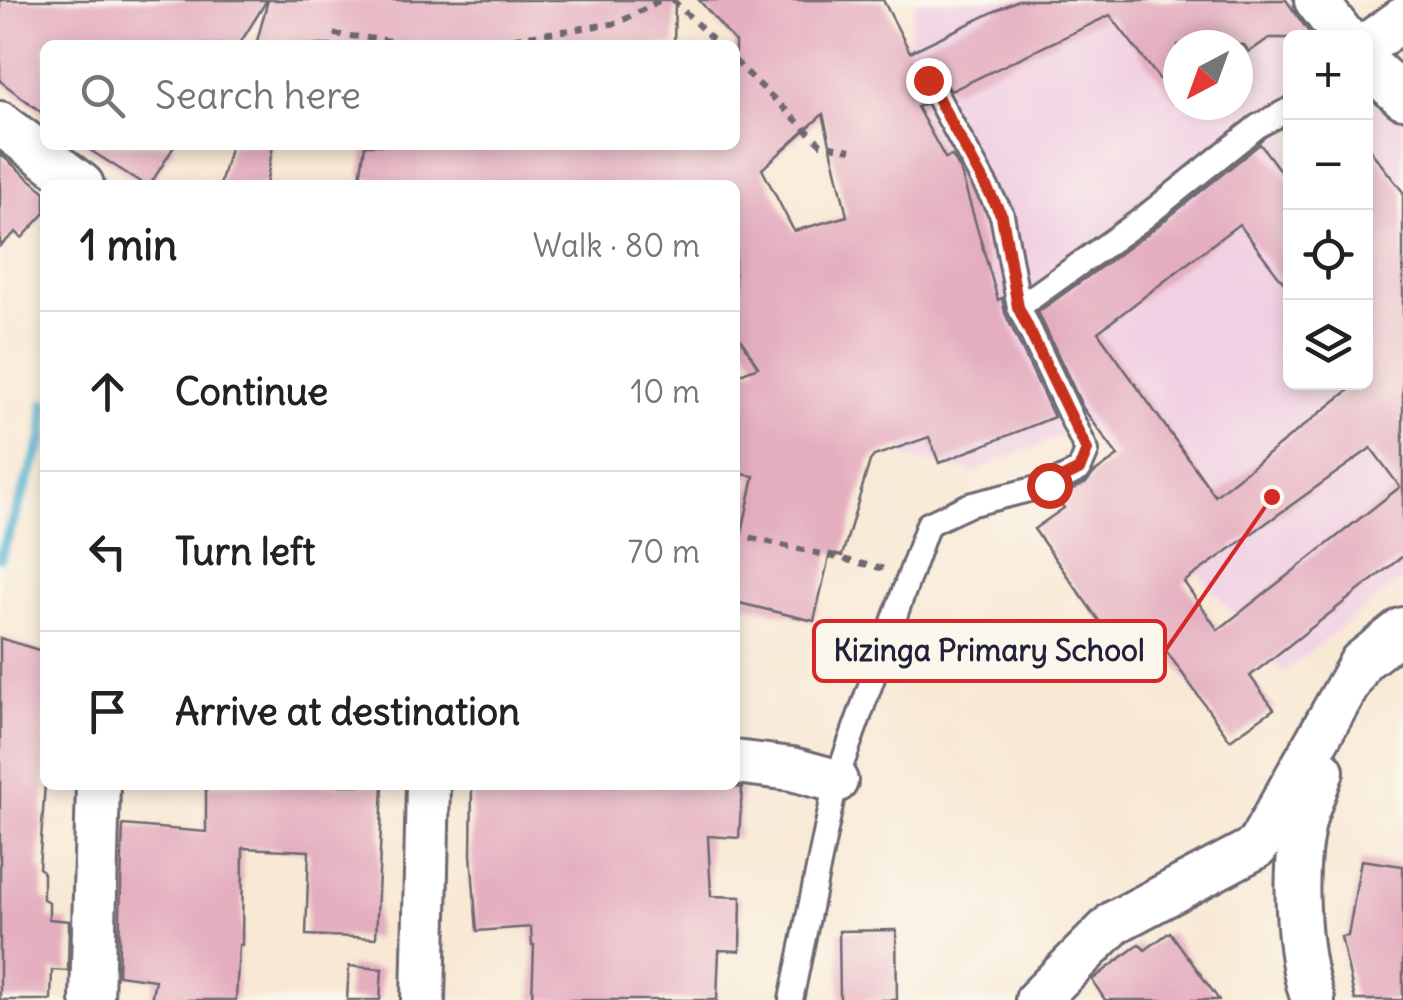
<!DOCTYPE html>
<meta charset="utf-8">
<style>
:root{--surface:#fff;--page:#f6f6f6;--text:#222;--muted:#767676;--line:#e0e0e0}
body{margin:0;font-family:Delius,sans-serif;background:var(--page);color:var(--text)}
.controls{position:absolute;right:30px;top:30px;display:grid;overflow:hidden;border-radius:15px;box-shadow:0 5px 15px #0003}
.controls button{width:90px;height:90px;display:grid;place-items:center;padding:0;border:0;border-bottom:2px solid var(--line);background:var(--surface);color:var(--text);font:50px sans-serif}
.compass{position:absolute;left:1163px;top:30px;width:90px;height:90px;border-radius:50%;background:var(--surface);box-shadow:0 5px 15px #0003;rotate:221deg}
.stop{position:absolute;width:30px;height:30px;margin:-22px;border:8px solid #c8321e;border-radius:50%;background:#fff}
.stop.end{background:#c8321e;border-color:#fff;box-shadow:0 2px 10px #0008}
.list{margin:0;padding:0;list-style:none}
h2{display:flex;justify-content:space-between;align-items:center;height:130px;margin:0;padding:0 40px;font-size:42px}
h2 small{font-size:32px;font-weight:400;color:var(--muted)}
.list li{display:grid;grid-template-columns:65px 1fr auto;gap:30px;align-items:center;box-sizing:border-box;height:160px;padding:0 40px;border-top:2px solid var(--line)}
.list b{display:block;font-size:38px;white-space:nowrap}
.list em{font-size:32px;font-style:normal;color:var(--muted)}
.icon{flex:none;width:55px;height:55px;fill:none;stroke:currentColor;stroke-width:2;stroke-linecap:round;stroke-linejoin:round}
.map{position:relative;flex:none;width:1403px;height:1000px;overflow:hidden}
.search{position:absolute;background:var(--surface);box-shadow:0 5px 15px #0003;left:40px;top:40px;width:700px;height:110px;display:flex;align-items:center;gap:25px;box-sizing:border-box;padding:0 35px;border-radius:15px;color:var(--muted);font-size:38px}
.panel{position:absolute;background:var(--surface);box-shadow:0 5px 15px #0003;left:40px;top:180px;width:700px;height:610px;border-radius:15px}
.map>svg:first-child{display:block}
.built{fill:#f1d0e3;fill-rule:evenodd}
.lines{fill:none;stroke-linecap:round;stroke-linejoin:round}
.stream{stroke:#55b3d3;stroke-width:11}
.building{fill:#e4aebf;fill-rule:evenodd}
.lane-casing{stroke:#6d6771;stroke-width:28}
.street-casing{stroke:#6d6771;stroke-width:48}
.path{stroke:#6d6771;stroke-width:6;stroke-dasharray:8 8;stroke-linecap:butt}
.lane{stroke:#fff;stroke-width:22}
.street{stroke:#fff;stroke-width:42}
.route{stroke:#c8321e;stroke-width:12}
.leader{fill:none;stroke:#d62828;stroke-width:4}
.callout-dot{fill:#d62828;stroke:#fbf7ec;stroke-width:4}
.callout{fill:#fbf7ec;stroke:#d62828;stroke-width:4}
.callout-label{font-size:30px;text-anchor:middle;font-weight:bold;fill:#22223b}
</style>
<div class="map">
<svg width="1403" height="1000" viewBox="0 0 1403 1000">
<rect width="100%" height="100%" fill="#fbf7ec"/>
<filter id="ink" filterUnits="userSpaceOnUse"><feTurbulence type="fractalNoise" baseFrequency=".01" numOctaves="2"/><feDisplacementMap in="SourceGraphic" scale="20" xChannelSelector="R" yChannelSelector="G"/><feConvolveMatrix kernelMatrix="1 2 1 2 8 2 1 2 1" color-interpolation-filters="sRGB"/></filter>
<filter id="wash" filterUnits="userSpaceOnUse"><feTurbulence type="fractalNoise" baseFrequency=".0048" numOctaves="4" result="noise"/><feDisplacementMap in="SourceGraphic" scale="40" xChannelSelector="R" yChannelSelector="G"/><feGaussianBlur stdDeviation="2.25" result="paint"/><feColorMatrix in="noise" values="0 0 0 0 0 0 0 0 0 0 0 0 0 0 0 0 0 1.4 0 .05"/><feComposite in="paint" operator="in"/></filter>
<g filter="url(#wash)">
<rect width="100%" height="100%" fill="#f8e8d4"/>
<!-- built -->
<path class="built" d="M918,0h408l30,37 -66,1v344h76v-335l37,38v494l-120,94 -87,-103 -108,-145 -114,47 -68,-15 -67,-163 42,-207 28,-50 4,-29zM1178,45h60v60h-60z"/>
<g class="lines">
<!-- stream -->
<path class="stream" d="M0,557l43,-119 2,-34"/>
</g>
<g id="blocks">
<!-- building -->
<g class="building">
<path d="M0,0h267l-28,45h-194v70l-45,-34z"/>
<path d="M268,0h407l-1,45h-418z"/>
<path d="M699,0h184l27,52 108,-52h268l27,38h-44l-20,14 -5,-7h-66v58l-68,-88 -159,76 -16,-24 -8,-2 -11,6 -2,15 10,18 -7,3 28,51 7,-2 8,13 38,131 4,-2 3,15 49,104 -115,46 -10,-26 -55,19 -4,5 -28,95 -12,-3 -16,68 -79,-19v-37l19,-89 -19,-3v-97l23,-9 -23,-37v-145h-361l1,-5 -15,-2 5,-33h370v-103zM823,114l24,102 -53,15 -32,-62z"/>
<path d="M1260,144l30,40v107l-51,-67 -141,108 117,164 144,-114h7v-237l37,47v364l-153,120 24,33 -44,31 -78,-109 -31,21 -87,-123 30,-21 -7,-10 29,-15 8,-10 24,-17 -35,-48 -45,-96 112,-80zM1371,448l29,39 -182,143 -34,-48z"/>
<path d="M82,145h93l-25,40h-5z"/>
<path d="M231,145h42l-7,40h-46z"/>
<path d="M0,154l45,38v21l-23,25 -6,-6 -16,14z"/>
<path d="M0,638l45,14v132l-6,84 4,3v28l6,3v17l20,2 -1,50 -16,-1 -1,30h-51z"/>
<path d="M206,785h177l-7,153 -70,-3 3,-84 -66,-3 -1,97h-3l-3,55h-85l4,-20 -37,-5 5,-150 83,7z"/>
<path d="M472,785h255l15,3 -3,50 -31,-2 3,60 30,1 -1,54 -21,-1 -2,50h-185l2,-55h-2l-1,-18 -54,4 -6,-77z"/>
<path d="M1361,860l42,6v134h-48l-14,-63 7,-1z"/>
<path d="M896,930l1,70h-57l-1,-69z"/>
<path d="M1170,932l49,68h-114l-13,-20 47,-36 6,6z"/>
<path d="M349,966l33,3 -2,31h-33z"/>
</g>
</g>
</g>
<g filter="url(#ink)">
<use href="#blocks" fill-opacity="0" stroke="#6d6771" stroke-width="2.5"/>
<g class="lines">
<!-- lane casing -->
<g class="lane-casing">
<g id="lane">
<path d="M1019,307l122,-87 117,-94 32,-17"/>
<path d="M791,1000l45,-219 92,-257 41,-19 80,-20 30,-15 8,-19 -68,-144 -17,-92 -74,-135"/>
</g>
</g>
<!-- street casing -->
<g class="street-casing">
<g id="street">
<path d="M1316,0l29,38"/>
<path d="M1366,45l37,-26"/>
<path d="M1366,63l37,34"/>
<path d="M0,123l82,62"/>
<path d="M735,762l57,7 44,12"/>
<path d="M92,1000l6,-215"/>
<path d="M423,1000l5,-215"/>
<path d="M1037,1000l78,-78 142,-75 104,-185 42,-33"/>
<path d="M1313,1000c-17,-48 -21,-136 -7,-185 5,-15 11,-29 16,-44"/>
</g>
</g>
<!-- path -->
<g class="path">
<path d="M673,0l45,45"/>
<path d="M334,34l92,11"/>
<path d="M466,45l152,-22 43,-23"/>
<path d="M735,61l86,83 30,6"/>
<path d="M735,534l150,35"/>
</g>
<!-- lane -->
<use href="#lane" class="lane"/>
<!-- street -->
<use href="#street" class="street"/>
</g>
</g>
<g class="lines" filter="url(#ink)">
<!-- route -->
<path class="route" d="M928,80l74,136 16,91 69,143 -8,20 -30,15"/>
</g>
<!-- callouts -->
<path class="leader" d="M1272 497L1165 651"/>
<circle class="callout-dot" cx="1272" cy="497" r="10"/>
<rect class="callout" x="814" y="621" width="351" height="60" rx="10"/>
<g class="callout-label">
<text x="989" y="661">Kizinga Primary School</text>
</g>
</svg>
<div class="controls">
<button>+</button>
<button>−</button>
<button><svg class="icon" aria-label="locate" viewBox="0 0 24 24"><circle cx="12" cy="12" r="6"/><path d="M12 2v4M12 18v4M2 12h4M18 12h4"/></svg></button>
<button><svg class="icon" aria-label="layers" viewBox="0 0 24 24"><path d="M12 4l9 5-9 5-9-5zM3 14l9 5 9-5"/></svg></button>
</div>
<svg class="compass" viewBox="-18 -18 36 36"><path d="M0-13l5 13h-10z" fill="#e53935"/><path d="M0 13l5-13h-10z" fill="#767676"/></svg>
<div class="stop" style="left:1049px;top:485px"></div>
<div class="stop end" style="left:928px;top:80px"></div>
<div class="search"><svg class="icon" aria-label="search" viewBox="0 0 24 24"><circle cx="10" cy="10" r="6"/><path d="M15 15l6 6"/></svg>Search here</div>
<section class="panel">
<h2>1 min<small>Walk · 80 m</small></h2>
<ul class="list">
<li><svg class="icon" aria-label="ahead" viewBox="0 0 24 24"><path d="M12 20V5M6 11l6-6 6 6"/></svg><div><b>Continue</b></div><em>10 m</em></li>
<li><svg class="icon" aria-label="left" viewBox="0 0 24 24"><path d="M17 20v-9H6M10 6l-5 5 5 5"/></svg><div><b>Turn left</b></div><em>70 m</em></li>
<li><svg class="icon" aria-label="arrive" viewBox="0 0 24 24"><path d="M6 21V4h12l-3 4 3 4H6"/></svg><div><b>Arrive at destination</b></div></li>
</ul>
</section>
</div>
